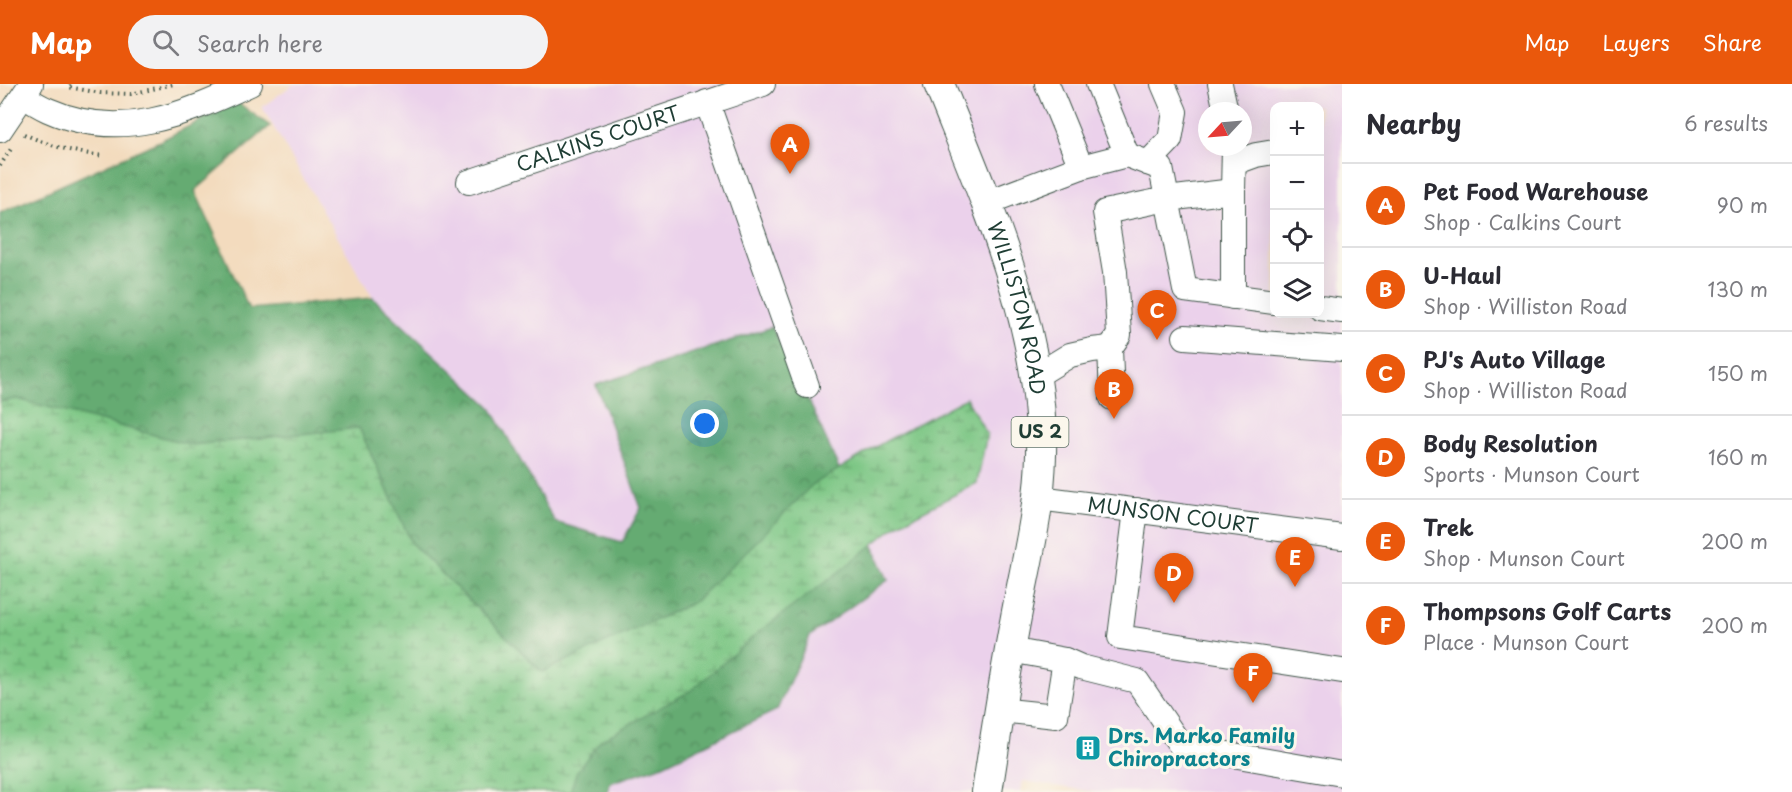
<!DOCTYPE html>
<meta charset="utf-8">
<style>
:root{--surface:#fff;--page:#f2f2f3;--text:#2b2b33;--muted:#7c7c81;--line:#e1e1e2;--accent:#ea580c}
body{margin:0;font-family:"Playpen Sans",sans-serif;background:var(--page);color:var(--text)}
.controls{position:absolute;right:18px;top:18px;display:grid;overflow:hidden;border-radius:12px;box-shadow:0 6px 24px #0002}
.controls button{width:54px;height:54px;display:grid;place-items:center;padding:0;border:0;border-bottom:2px solid var(--line);background:var(--surface);color:var(--text);font:30px sans-serif}
.compass{position:absolute;left:1198px;top:18px;width:54px;height:54px;border-radius:50%;background:var(--surface);box-shadow:0 6px 24px #0002;rotate:244deg}
.you{position:absolute;left:705px;top:340px;width:21px;height:21px;margin:-15px;border:4px solid #fff;border-radius:50%;background:#1a73e8;box-shadow:0 0 0 9px #1a73e833}
.badge{display:grid;place-items:center;width:39px;height:39px;border-radius:50%;background:var(--accent);color:#fff;font-size:20px;font-weight:700}
.pin{position:absolute;translate:-50% -50px;filter:drop-shadow(0 2px 3px #0008)}
.pin::after{content:'';position:absolute;top:32px;width:21px;height:18px;background:inherit;clip-path:polygon(0 0,100% 0,50% 100%)}
.list{margin:0;padding:0;list-style:none}
h2{display:flex;justify-content:space-between;align-items:center;height:78px;margin:0;padding:0 24px;font-size:26px}
h2 small{font-size:20px;font-weight:400;color:var(--muted)}
.list li{display:grid;grid-template-columns:39px 1fr auto;gap:18px;align-items:center;box-sizing:border-box;height:84px;padding:0 24px;border-top:2px solid var(--line)}
.list b{display:block;font-size:22px;white-space:nowrap}
.list p{margin:0;font-size:20px;white-space:nowrap;color:var(--muted)}
.list em{font-size:20px;font-style:normal;color:var(--muted)}
.icon{flex:none;width:33px;height:33px;fill:none;stroke:currentColor;stroke-width:2;stroke-linecap:round;stroke-linejoin:round}
.map{position:relative;flex:none;width:1342px;height:708px;overflow:hidden}
header{display:flex;align-items:center;gap:36px;box-sizing:border-box;height:84px;padding:0 30px;background:var(--accent);color:#fff}
header strong{font-size:28px}
nav{display:flex;gap:33px;margin-inline-start:auto;font-size:21px}
.search{width:420px;height:54px;background:var(--page);display:flex;align-items:center;gap:15px;box-sizing:border-box;padding:0 21px;border-radius:33px;color:var(--muted);font-size:22px}
main{display:flex}
aside{flex:1;background:var(--surface)}
.map>svg:first-child{display:block}
.built{fill:#ebd1eb;fill-rule:evenodd}
.forest{fill:url(#forest-crowns);stroke:#427453;stroke-width:1.5}
.wetland{fill:url(#wetland-marsh);stroke:#4e825c;stroke-width:1.5}
.lines{fill:none;stroke-linecap:round;stroke-linejoin:round}
.minor-casing{stroke:#3f5549;stroke-width:26}
.major-casing{stroke:#3f5549;stroke-width:32}
.path{stroke:#3f5549;stroke-width:4;stroke-dasharray:1.5 4.5;stroke-linecap:butt}
.minor{stroke:#fff;stroke-width:24}
.major{stroke:#fff;stroke-width:30}
.labels{text-anchor:middle;stroke-width:6;stroke-linejoin:round;paint-order:stroke}
.shield{fill:#fbf7ec;stroke:#61756b;stroke-width:1.5}
.shield-label{font-size:18px;font-weight:bold;fill:#1f3d34}
.street-label{font-size:20px;fill:#1f3d34;stroke:#fbf7ec}
.culture-label{font-size:20px;font-weight:bold;fill:#0d838f;stroke:#fbf7ec;text-anchor:start}
</style>
<header>
<strong>Map</strong>
<div class="search"><svg class="icon" aria-label="search" viewBox="0 0 24 24"><circle cx="10" cy="10" r="6"/><path d="M15 15l6 6"/></svg>Search here</div>
<nav><a>Map</a><a>Layers</a><a>Share</a></nav>
</header>
<main>
<div class="map">
<svg width="1342" height="708" viewBox="0 0 1342 708">
<defs>
<pattern id="forest-crowns" width="20" height="18" patternUnits="userSpaceOnUse" patternTransform="scale(1.5)"><rect width="20" height="18" fill="#65ab72"/><path d="M2 6a3 3 0 1 1 6 0M12 15a3 3 0 1 1 6 0" fill="none" stroke="#538c5e"/></pattern>
<pattern id="wetland-marsh" width="20" height="14" patternUnits="userSpaceOnUse" patternTransform="scale(1.5)"><rect width="20" height="14" fill="#7cc684"/><path d="M1 5h8M5 5V1M11 12h8M15 12V8" fill="none" stroke="#65a26d"/></pattern>
</defs>
<rect width="100%" height="100%" fill="#fbf7ec"/>
<filter id="ink" filterUnits="userSpaceOnUse"><feTurbulence type="fractalNoise" baseFrequency=".0167" numOctaves="2"/><feDisplacementMap in="SourceGraphic" scale="12" xChannelSelector="R" yChannelSelector="G"/><feConvolveMatrix kernelMatrix="1 2 1 2 8 2 1 2 1" color-interpolation-filters="sRGB"/></filter>
<filter id="wash" filterUnits="userSpaceOnUse"><feTurbulence type="fractalNoise" baseFrequency=".008" numOctaves="4" result="noise"/><feDisplacementMap in="SourceGraphic" scale="24" xChannelSelector="R" yChannelSelector="G"/><feGaussianBlur stdDeviation="1.35" result="paint"/><feColorMatrix in="noise" values="0 0 0 0 0 0 0 0 0 0 0 0 0 0 0 0 0 1.4 0 .05"/><feComposite in="paint" operator="in"/></filter>
<g filter="url(#wash)">
<rect width="100%" height="100%" fill="#f3dbbe"/>
<!-- built -->
<path class="built" d="M294,0h1048v708h-247l-72,-11 -2,11h-532l-116,-494 -111,-191zM1274,22h46v208h-46zM1207,27h36v36h-36z"/>
<!-- forest -->
<path class="forest" d="M237,18l33,24 -75,65 54,118 124,-11 117,108 65,116 67,20 19,-34 -45,-123 176,-58 42,85 74,168 -78,56 -33,74 -114,55 -53,18 -2,9h-59l-7,-120 -130,-128 -53,-116 -167,17 -175,-46 -17,3v-189l162,-73z"/>
<!-- wetland -->
<path class="wetland" d="M966,314l21,36 -10,49 -80,42 -57,46 -80,60 -68,59 -91,50 -24,31 -7,21h-570v-390l17,-3 175,46 167,-17 53,116 130,128 152,-70 64,-62 54,-55 74,-44z"/>
</g>
<g filter="url(#ink)">
<g class="lines">
<!-- minor casing -->
<g class="minor-casing">
<g id="minor">
<path d="M1047,0l34,83"/>
<path d="M1098,0l29,71"/>
<path d="M1220,0l6,27"/>
<path d="M24,12c7,5 15,10 24,14 72,32 135,5 202,-26"/>
<path d="M707,18l100,284"/>
<path d="M0,46l31,-46"/>
<path d="M1148,79l22,-23 5,-28 -12,-28"/>
<path d="M1234,79l22,-8 18,-3"/>
<path id="s1" d="M469,98l294,-98"/>
<path d="M1233,107l1,-44"/>
<path d="M986,119l95,-36 46,-12 34,13 24,122 89,12"/>
<path d="M1320,224l22,3"/>
<path d="M1185,253l157,12"/>
<path d="M1034,293l36,-22 22,-5 18,-2"/>
<path d="M1112,314l-2,-50 9,-13 -4,-63 -10,-60 62,-13 66,-8v106"/>
<path id="s2" d="M1039,414l303,39"/>
<path d="M1136,426l-16,127 222,34"/>
<path d="M1065,576l16,7 56,14 44,65 161,28"/>
<path d="M1000,626l56,6 9,-56 -55,-10"/>
</g>
</g>
<!-- major casing -->
<g class="major-casing">
<g id="major">
<path id="s3" d="M939,0c46,116 105,244 102,371 -1,55 -15,108 -25,162 -11,58 -20,116 -29,175"/>
</g>
</g>
<!-- path -->
<g class="path">
<path d="M70,0l-2,3 32,6 31,1 43,-10"/>
<path d="M24,50c29,13 48,18 80,22"/>
<path d="M0,82l11,-17"/>
</g>
<!-- minor -->
<use href="#minor" class="minor"/>
<!-- major -->
<use href="#major" class="major"/>
</g>
</g>
<!-- icons -->
<defs>
<g id="building-square" transform="scale(1.35)"><rect x="-9" y="-9" width="18" height="18" rx="4" fill="#0f9aa8" stroke="#fbf7ec"/><path d="M-4-6H4V6H1V3H-1V6H-4ZM-2.5-4.3h1.7v1.8h-1.7ZM.8-4.3h1.7v1.8H.8ZM-2.5-1h1.7V.8h-1.7ZM.8-1h1.7V.8H.8Z" fill="#fff"/></g>
</defs>
<g fill-rule="evenodd">
<use href="#building-square" x="1088" y="664"/>
</g>
<g class="labels">
<!-- shield labels -->
<rect class="shield" x="1011.5" y="333" width="57" height="30" rx="4.5"/>
<g class="shield-label">
<text x="1040" y="354">US 2</text>
</g>
<!-- street labels -->
<g class="street-label">
<text dy="7" stroke="none"><textPath href="#s1" startOffset="136">CALKINS COURT</textPath></text>
<text dy="7" stroke="none"><textPath href="#s3" startOffset="238">WILLISTON ROAD</textPath></text>
<text dy="7" stroke="none"><textPath href="#s2" startOffset="135">MUNSON COURT</textPath></text>
</g>
<!-- culture labels -->
<g class="culture-label">
<text x="1108" y="659">Drs. Marko Family<tspan x="1108" dy="23">Chiropractors</tspan></text>
</g>
</g>
</svg>
<div class="controls">
<button>+</button>
<button>−</button>
<button><svg class="icon" aria-label="locate" viewBox="0 0 24 24"><circle cx="12" cy="12" r="6"/><path d="M12 2v4M12 18v4M2 12h4M18 12h4"/></svg></button>
<button><svg class="icon" aria-label="layers" viewBox="0 0 24 24"><path d="M12 4l9 5-9 5-9-5zM3 14l9 5 9-5"/></svg></button>
</div>
<svg class="compass" viewBox="-18 -18 36 36"><path d="M0-13l5 13h-10z" fill="#e53935"/><path d="M0 13l5-13h-10z" fill="#7c7c81"/></svg>
<div class="you"></div>
<div class="pin badge" style="left:790px;top:90px">A</div>
<div class="pin badge" style="left:1114px;top:335px">B</div>
<div class="pin badge" style="left:1157px;top:256px">C</div>
<div class="pin badge" style="left:1174px;top:519px">D</div>
<div class="pin badge" style="left:1295px;top:503px">E</div>
<div class="pin badge" style="left:1253px;top:619px">F</div>
</div>
<aside>
<h2>Nearby<small>6 results</small></h2>
<ul class="list">
<li><span class="badge">A</span><div><b>Pet Food Warehouse</b><p>Shop · Calkins Court</p></div><em>90 m</em></li>
<li><span class="badge">B</span><div><b>U-Haul</b><p>Shop · Williston Road</p></div><em>130 m</em></li>
<li><span class="badge">C</span><div><b>PJ's Auto Village</b><p>Shop · Williston Road</p></div><em>150 m</em></li>
<li><span class="badge">D</span><div><b>Body Resolution</b><p>Sports · Munson Court</p></div><em>160 m</em></li>
<li><span class="badge">E</span><div><b>Trek</b><p>Shop · Munson Court</p></div><em>200 m</em></li>
<li><span class="badge">F</span><div><b>Thompsons Golf Carts</b><p>Place · Munson Court</p></div><em>200 m</em></li>
</ul>
</aside>
</main>
